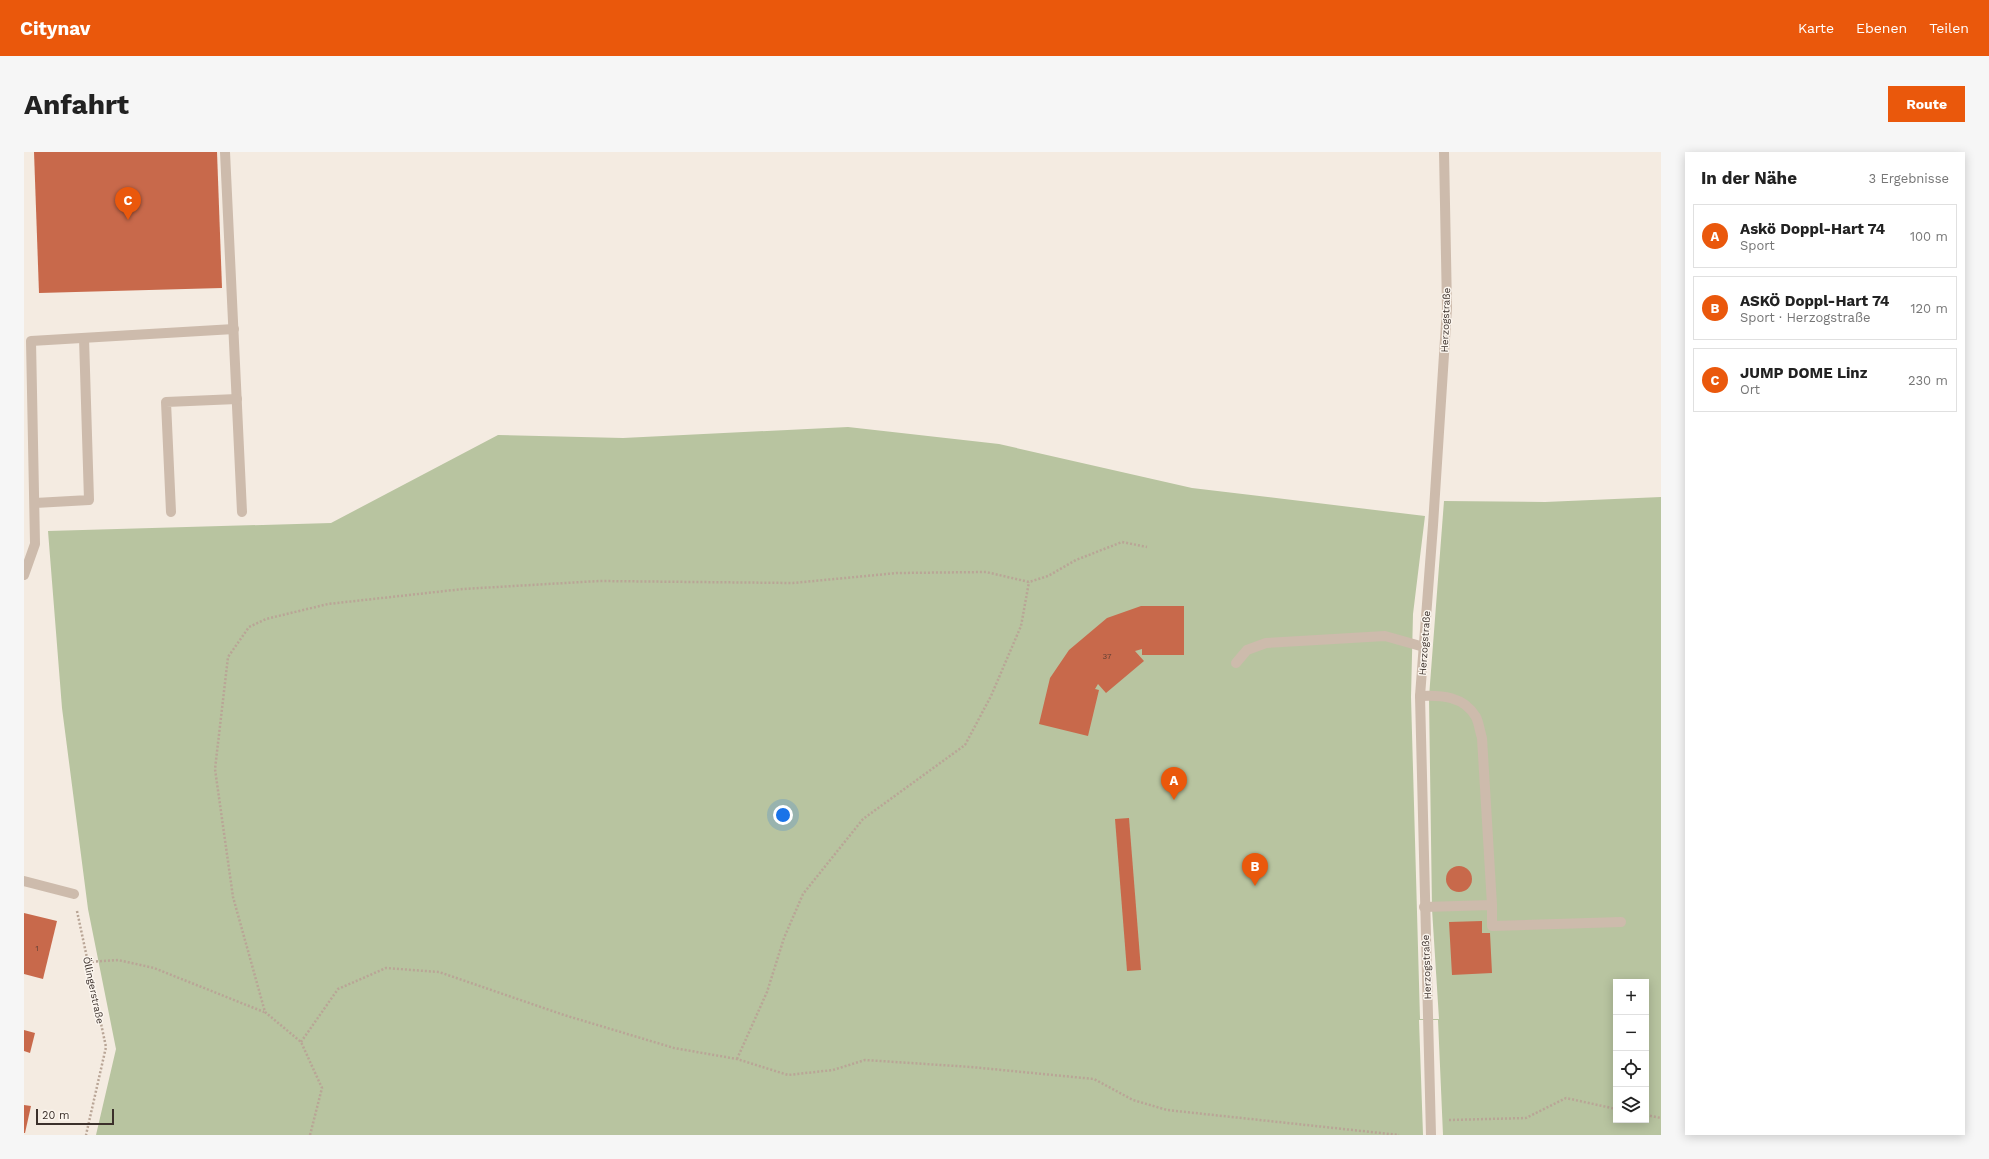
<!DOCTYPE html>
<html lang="de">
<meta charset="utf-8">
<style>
:root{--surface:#fff;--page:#f6f6f6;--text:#222;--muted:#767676;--line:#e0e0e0;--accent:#ea580c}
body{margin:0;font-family:"Work Sans",sans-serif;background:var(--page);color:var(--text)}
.controls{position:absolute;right:12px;bottom:12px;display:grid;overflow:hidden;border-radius:0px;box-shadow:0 2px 10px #0003}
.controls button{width:36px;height:36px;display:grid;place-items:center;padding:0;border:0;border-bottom:1px solid var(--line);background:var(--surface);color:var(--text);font:20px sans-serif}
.scale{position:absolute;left:12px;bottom:10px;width:78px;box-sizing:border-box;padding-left:4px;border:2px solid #3b302b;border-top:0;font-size:11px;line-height:14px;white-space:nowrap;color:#3b302b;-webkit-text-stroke:3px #fbf5ee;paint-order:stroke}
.you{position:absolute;left:759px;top:663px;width:14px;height:14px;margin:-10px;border:3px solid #fff;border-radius:50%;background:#1a73e8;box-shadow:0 0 0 6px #1a73e833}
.badge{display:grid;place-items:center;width:26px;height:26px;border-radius:50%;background:var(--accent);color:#fff;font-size:13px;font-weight:700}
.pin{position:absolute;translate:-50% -33px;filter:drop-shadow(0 1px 2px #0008)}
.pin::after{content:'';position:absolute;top:21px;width:14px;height:12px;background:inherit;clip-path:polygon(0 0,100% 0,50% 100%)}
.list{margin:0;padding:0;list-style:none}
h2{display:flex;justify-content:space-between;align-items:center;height:52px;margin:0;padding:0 16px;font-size:17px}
h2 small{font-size:13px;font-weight:400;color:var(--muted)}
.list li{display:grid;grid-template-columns:26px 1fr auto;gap:12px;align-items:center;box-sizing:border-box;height:64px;margin:0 8px 8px;padding:0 8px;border:1px solid var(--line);border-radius:0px}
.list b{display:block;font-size:15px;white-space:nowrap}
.list p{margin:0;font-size:13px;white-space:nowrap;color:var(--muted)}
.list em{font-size:13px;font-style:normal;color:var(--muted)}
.icon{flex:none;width:22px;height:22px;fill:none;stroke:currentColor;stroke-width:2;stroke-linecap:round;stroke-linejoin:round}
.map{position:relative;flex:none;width:1637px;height:983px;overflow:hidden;border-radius:0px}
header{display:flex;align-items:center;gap:24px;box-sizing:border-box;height:56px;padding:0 20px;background:var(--accent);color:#fff}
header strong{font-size:19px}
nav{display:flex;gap:22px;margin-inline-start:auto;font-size:14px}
.intro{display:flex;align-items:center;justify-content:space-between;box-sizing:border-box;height:96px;padding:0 24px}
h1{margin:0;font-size:28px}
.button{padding:10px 18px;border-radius:0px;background:var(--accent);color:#fff;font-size:14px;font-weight:700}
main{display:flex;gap:24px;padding:0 24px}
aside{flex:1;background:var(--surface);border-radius:0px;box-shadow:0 2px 10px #0003}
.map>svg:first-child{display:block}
.green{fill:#b8c4a0;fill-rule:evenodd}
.building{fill:#c8694b}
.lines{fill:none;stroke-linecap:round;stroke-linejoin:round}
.path{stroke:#b9a596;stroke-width:2.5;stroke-dasharray:2 2;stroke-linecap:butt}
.minor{stroke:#cdbbac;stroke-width:10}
.labels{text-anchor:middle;stroke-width:3;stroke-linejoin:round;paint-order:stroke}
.number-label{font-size:8px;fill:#5e3e33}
.street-label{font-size:10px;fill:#3b302b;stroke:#fbf5ee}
</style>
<header>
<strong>Citynav</strong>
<nav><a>Karte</a><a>Ebenen</a><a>Teilen</a></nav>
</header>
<div class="intro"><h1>Anfahrt</h1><a class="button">Route</a></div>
<main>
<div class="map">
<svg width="1637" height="983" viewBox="0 0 1637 983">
<rect width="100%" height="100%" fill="#f4ebe1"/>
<!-- green -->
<path class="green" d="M824,275l151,17 193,44 233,28 -12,98 -2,83 9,322h19l-7,-110 -3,-212 15,-196 101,1 116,-5v638h-218l-5,-115h-19l4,115h-1327l20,-86 -28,-140 -26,-201 -14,-177 283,-8 167,-88 125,3zM1592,830h30v138h-30z"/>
<!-- building -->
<g class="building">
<path d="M10,0h183l5,136 -183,5z"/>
<path d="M1117,454h43v49h-42v-6l-7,2 9,10 -38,32 -8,-9 -3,5 4,1 -11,46 -49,-12 11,-46 19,-28 38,-32z"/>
<path d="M1105,666l12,152 -14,1 -12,-152z"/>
<circle cx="1435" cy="727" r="13"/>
<path d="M0,761l33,8 -14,58 -19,-5z"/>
<path d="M1458,769v12h8l2,40 -40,2 -3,-53z"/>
<path d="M0,878l11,3 -5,20 -6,-2z"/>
<path d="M0,953l7,1 -6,27h-1z"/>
</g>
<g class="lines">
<!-- path -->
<g class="path">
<path d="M53,759l29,136 -20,88"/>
<path d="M64,810l30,-2 36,8 110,44"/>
<path d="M277,890l37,-53 48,-21 53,4 125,43 110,33 63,11 51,16 45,-5 32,-10 106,7 123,12 39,21 34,10 232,25"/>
<path d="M713,907l30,-67 17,-54 19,-44 60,-75 102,-74 26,-49 30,-70 8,-44"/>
<path d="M1622,963l15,3"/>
<path d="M1425,968l77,-2 40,-20 50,11"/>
<path d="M286,983l12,-47 -21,-46 -36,-30 -32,-115 -18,-128 13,-112 21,-30 17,-8 62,-15 135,-15 136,-8 194,2 104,-10 89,-1 43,10 19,-6 28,-16 46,-18 25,5"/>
</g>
<!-- minor -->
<g class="minor">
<path d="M201,0l17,360"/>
<path d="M11,351l54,-3 -5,-162"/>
<path d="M147,360l-5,-110 71,-3"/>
<path d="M0,423l11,-31 -4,-203 203,-12"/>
<path d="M1212,511l11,-13 19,-7 119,-7 39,11"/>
<path d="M1396,544c21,-1 44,0 56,21 3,6 4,15 6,21l10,167"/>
<path d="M0,729l50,13"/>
<path d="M1400,755l68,-2v21l129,-4"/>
<path d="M1407,983l-11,-439 13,-171 14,-217 -3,-156"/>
</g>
</g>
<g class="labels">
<!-- number labels -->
<g class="number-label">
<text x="1083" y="507">37</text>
<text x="13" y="799">1</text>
</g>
<!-- street labels -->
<g class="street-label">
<text transform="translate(1421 168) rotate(-88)" y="4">Herzogstraße</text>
<text transform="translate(1400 491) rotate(-86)" y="4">Herzogstraße</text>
<text transform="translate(1402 815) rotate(-92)" y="4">Herzogstraße</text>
<text transform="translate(70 838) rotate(78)" y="4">Öllingerstraße</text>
</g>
</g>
</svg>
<div class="controls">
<button>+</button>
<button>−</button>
<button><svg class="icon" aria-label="locate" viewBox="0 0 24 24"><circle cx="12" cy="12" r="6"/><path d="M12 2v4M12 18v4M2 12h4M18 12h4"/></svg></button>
<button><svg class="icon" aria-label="layers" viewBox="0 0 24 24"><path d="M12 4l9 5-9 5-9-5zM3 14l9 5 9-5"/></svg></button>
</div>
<div class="scale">20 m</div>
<div class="you"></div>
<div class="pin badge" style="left:1150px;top:648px">A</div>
<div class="pin badge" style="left:1231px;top:734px">B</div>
<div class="pin badge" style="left:104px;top:68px">C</div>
</div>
<aside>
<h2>In der Nähe<small>3 Ergebnisse</small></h2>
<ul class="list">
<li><span class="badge">A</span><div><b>Askö Doppl-Hart 74</b><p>Sport</p></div><em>100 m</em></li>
<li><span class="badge">B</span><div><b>ASKÖ Doppl-Hart 74</b><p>Sport · Herzogstraße</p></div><em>120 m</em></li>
<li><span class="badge">C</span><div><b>JUMP DOME Linz</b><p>Ort</p></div><em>230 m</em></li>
</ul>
</aside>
</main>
